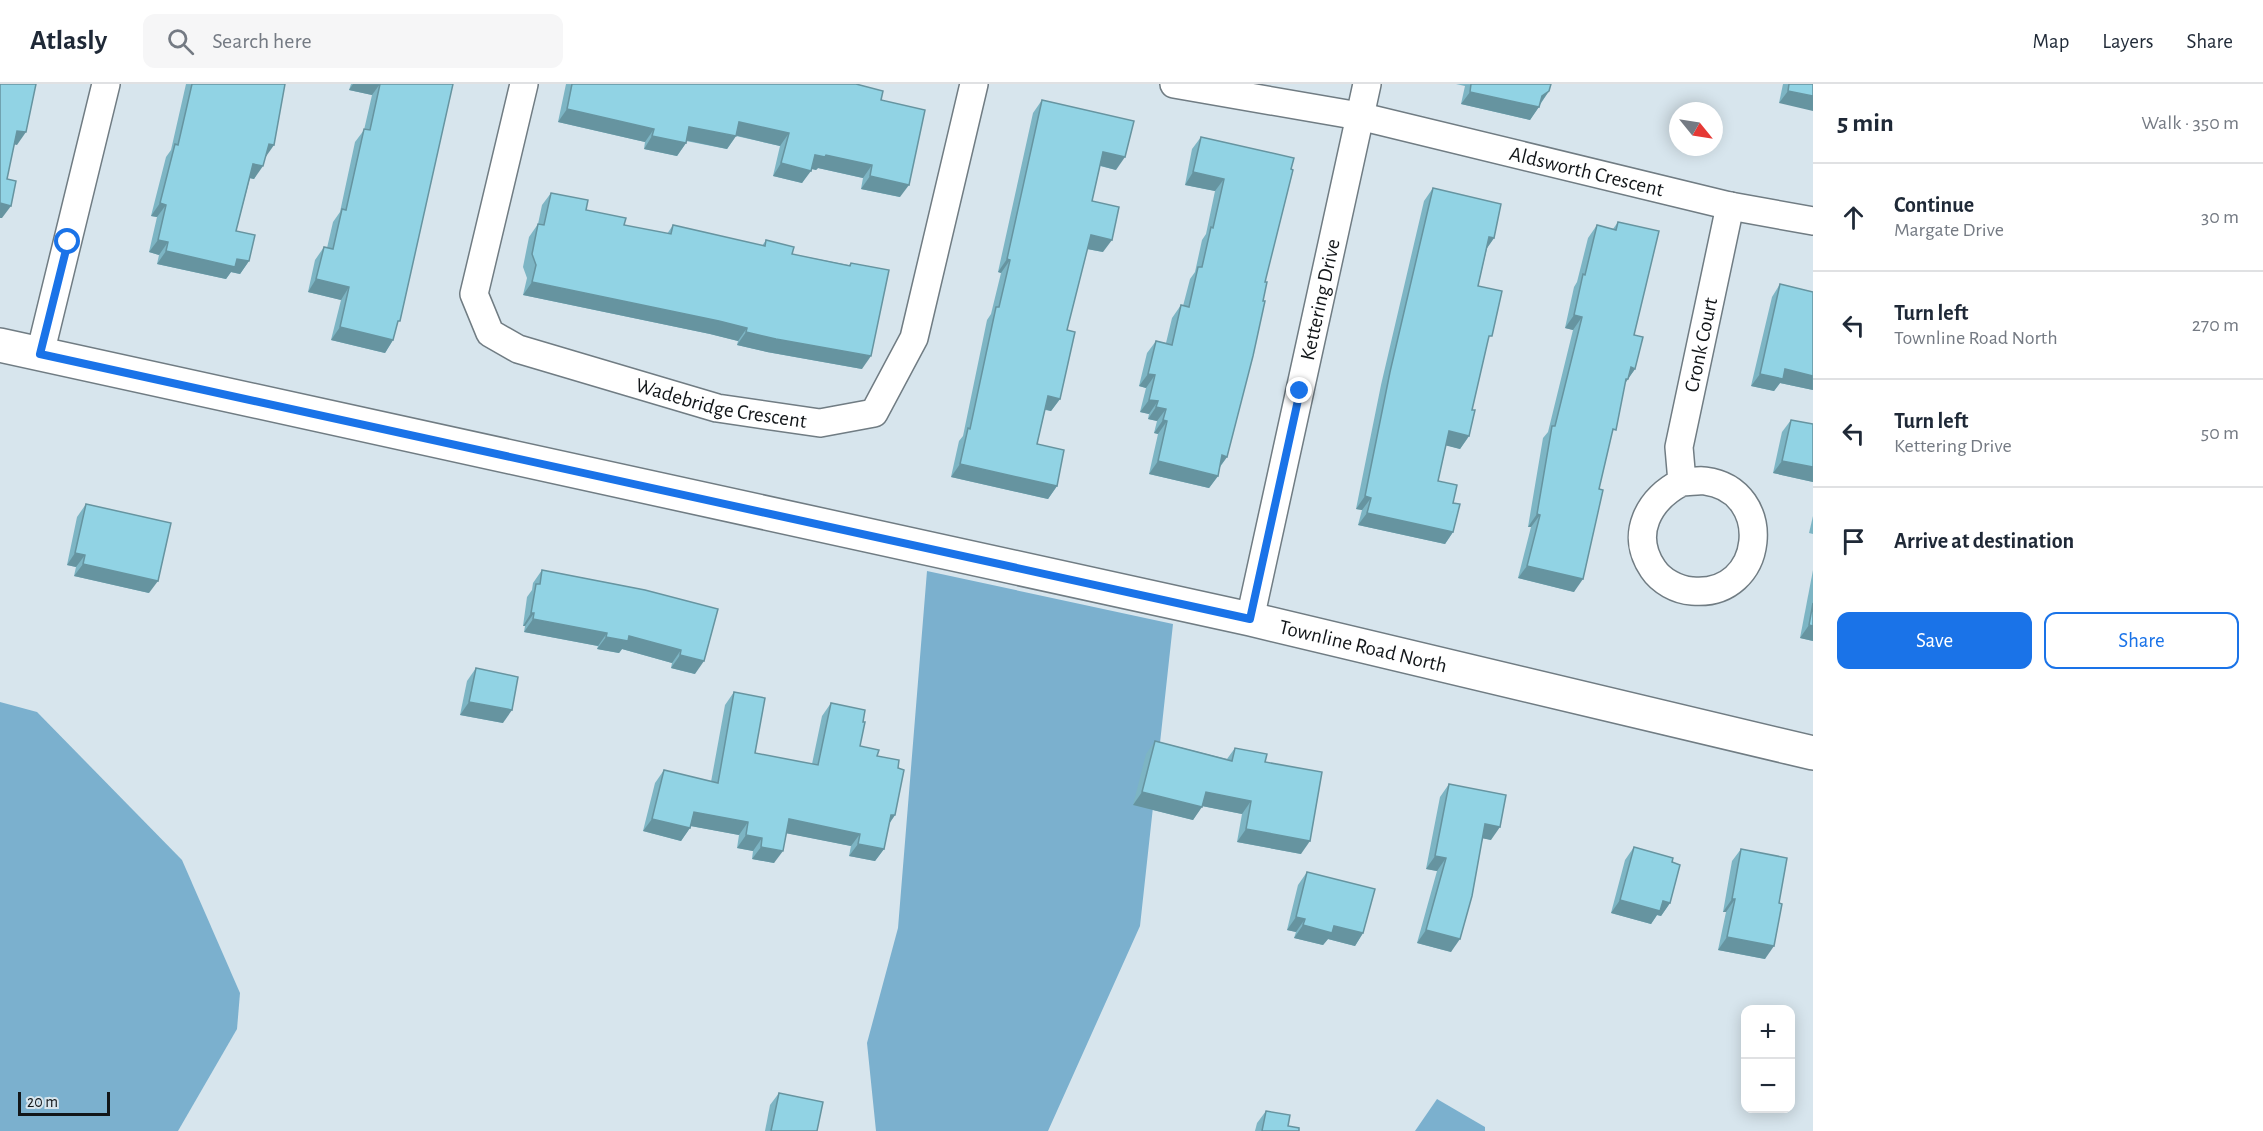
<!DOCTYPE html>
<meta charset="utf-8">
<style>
:root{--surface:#fff;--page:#f6f6f7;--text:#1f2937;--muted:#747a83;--line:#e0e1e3;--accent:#1a73e8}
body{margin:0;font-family:"Alegreya Sans",sans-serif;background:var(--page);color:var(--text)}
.controls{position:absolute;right:18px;bottom:18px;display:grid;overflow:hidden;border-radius:12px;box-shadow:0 3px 15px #0003}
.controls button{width:54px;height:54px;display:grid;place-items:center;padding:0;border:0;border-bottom:2px solid var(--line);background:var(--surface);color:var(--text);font:30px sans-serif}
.compass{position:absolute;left:1669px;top:18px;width:54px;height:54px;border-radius:50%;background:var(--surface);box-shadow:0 3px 15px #0003;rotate:120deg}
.scale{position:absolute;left:18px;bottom:15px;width:92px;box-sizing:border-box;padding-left:6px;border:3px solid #121619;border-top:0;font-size:16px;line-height:21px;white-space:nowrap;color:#121619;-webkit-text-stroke:4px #d7e5ed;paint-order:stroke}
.stop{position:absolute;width:18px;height:18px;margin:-14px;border:4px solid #1a73e8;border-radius:50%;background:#fff}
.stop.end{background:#1a73e8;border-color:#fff;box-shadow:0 2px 6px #0008}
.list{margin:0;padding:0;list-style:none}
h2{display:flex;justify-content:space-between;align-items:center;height:78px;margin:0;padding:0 24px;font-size:26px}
h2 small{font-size:20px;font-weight:400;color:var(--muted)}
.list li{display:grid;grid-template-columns:39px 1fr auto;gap:18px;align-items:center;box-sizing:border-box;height:108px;padding:0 24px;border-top:2px solid var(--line)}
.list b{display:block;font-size:22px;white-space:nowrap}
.list p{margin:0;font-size:20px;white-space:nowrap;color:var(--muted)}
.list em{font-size:20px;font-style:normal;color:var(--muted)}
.actions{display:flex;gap:12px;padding:18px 24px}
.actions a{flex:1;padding:14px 0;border:2px solid var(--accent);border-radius:12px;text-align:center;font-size:21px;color:var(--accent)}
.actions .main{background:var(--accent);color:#fff}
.icon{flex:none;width:33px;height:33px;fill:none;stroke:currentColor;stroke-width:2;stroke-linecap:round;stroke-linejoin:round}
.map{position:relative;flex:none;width:1813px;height:1047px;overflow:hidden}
header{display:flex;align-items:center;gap:36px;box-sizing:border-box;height:84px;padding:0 30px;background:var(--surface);border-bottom:2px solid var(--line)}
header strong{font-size:28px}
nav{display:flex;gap:33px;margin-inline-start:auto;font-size:21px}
.search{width:420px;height:54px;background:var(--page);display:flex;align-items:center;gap:15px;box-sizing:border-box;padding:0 21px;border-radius:12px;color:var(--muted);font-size:22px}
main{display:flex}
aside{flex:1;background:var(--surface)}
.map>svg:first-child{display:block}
.forest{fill:#7bb0ce}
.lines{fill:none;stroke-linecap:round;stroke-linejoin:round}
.minor-casing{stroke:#707c83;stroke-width:30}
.secondary-casing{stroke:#707c83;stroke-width:36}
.minor{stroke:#fff;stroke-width:27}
.secondary{stroke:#fff;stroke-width:33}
.wall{fill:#7db5c4}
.shaded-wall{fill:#6694a0}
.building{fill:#91d3e4;stroke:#6694a0;stroke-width:1.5}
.route{stroke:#1a73e8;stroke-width:8}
.labels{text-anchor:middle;stroke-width:5;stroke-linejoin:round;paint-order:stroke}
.street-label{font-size:21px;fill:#121619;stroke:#d7e5ed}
</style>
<header>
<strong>Atlasly</strong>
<div class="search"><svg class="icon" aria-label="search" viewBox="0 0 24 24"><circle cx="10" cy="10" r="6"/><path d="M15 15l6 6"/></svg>Search here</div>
<nav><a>Map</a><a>Layers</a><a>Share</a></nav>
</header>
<main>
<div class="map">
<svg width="1813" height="1047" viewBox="0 0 1813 1047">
<rect width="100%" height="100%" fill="#d7e5ed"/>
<!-- forest -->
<g class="forest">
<path d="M927,487l246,53 -33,302 -92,205h-172l-9,-88 31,-115z"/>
<path d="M0,618l37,10 145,148 58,133 -3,36 -59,102h-178z"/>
<path d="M1437,1015l48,28v4h-70z"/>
</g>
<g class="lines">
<!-- minor casing -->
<g class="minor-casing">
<g id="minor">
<path id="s1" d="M524,0l-50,210 16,39 28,16 199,59 103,15 54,-10 40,-75 60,-254"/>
<path id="s2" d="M1174,0l185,32 371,90 83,15"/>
<path d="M40,270l66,-270"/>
<path id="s3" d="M1682,398c8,0 16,-2 23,-1 71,9 61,117 -13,110 -15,-1 -31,-10 -39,-22 -24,-35 -4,-70 29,-87l-3,-35 51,-241"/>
<path id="s4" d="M1250,535l117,-535"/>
</g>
</g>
<!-- secondary casing -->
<g class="secondary-casing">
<g id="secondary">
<path id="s5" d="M0,261l1250,274 563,134"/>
</g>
</g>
<!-- minor -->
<use href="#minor" class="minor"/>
<!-- secondary -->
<use href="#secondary" class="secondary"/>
</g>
<!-- wall -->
<g class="wall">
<path d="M186,0h99l-19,72 -12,23 -4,-1 -14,53 13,30 -9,13 -9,-2 -5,7 -69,-15 2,-9 -10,-3 8,-35 -6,-1 15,-59 5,-7z"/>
<path d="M351,0h102l-60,256 -8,13 -54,-13 10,-40 -33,-8 7,-32 9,-13 3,1 6,-26 7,-10 15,-70 9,-12 8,-35 -23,-5z"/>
<path d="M566,0h290l25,16 19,97 -39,-8 2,-11 -45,-10 -2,2 -5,-1 -9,14 -29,-7 7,-30 -44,-10 -9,13 -41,-8v2l-9,13 -33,-7 1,-7 -87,-20z"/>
<path d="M1456,0h95l-2,7 -19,29 -69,-16 4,-18z"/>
<path d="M1783,0h30l-34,19z"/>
<path d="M1042,16l74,70 -16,-4 -8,35 11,51 -16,-3 -20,81 -7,69 -9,12 -6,-1 -8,34 20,42 -9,13 -97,-22 8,-36 4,-5 24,-116 4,-6 10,-41 -3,-1 35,-159z"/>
<path d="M1201,53l93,21 -29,124 -38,175 -7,10 -2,9 -9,12 -60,-14 9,-40 -4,-1 3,-12 -9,-2 1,-5 -9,-2 6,-24 -7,-2 8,-33 9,-12 10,2 6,-25 9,-13 2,1 7,-27 5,-7 7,-32 4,-6 9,-43 -30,-6 7,-36z"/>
<path d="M1433,104l61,50 -7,10 -9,38 9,57 -15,67 -3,26 -9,13 -14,-4 -8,36 15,22v29l-8,12 -87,-19 4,-15 -6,-1 25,-124 43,-184z"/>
<path d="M551,109l35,17 38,15 43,9 6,-9 89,21 4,-6 26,14 57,11 2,-2 11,106 -95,-17 -30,-7 1,-4 -28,-7 -187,-39 4,-17 -4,-11 6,-30 9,-13 4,-19z"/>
<path d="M1618,138l16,113 1,34 -10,14 -14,53 -37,156 -56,-14 13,-51h-3l15,-89 5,-6 25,-102 -8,-2 9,-41 3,-5 11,-44 9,-13 16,4z"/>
<path d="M1780,200l33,8v98l-33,-7 -6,8 -23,-5 21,-89z"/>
<path d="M1791,336l22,4v58l-40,-9 9,-41z"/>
<path d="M86,420l63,89 -75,-17 2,-9 -9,-2 10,-48z"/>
<path d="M1813,432v18l-4,-1z"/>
<path d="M542,486l103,20 50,84 -24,-6 1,-5 -50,-14 -3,4 -22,-4 1,-3 -74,-14 1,-6h-2l4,-29 5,-7 1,-7z"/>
<path d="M1813,486v71l-13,-3z"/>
<path d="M476,584l27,55 -43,-8 7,-34z"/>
<path d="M734,608l21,61 57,11 10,-48 9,-13 32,19 -3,24 38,22 -3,47 -6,9 -5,25 -9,12 -26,-5 2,-10 -65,-13 -12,30 -22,-4 1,-8 -16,-3 2,-13 -48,-9 -10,15 -38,-10 12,-48 9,-13 47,12 14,-77z"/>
<path d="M1155,657l72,18 8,-11 30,14 36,92 -64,-12 5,-28 -40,-8 -9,14 -60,-15 13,-51z"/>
<path d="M1449,700l42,56 -8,-2 -32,114 -34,-9 20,-72 -11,-2 14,-72z"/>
<path d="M1634,763l38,15 -2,41 -9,13 -4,-1 -6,9 -40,-11 14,-53z"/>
<path d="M1741,765l38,54 -14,56 -47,-9 8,-38h-3l9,-51z"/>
<path d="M1307,788l56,61 -8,13 -27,-7 -5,6 -29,-7 2,-6 -9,-2 11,-45z"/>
<path d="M779,1009l38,38h-52l5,-26z"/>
<path d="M1266,1027l22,15 11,5h-44l2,-8z"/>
</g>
<!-- shaded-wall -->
<g class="shaded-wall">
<path d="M353,0h27l-8,11 -23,-5z"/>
<path d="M1549,7l-9,13 -4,3h3l-9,13 -69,-16 9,-12 72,4z"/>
<path d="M1788,7l25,5v15l-34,-8z"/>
<path d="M567,25l87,20 -9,13 -87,-20z"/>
<path d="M739,38l50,11 -9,13 -50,-12z"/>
<path d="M689,43l47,9 -9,13 -47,-10z"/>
<path d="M17,47l9,1 -9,13 -9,-2z"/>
<path d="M652,52l34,7 -9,13 -33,-7z"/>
<path d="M269,60l5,1 -9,13z"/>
<path d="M1103,68l22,5 -9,13 -22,-6z"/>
<path d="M815,71h11l46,10 -9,13 -45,-10 -2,2 -10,-3z"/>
<path d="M781,79l30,8 -9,12 -29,-7z"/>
<path d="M253,80l10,2 -9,13 -10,-2z"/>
<path d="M1193,88l31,7 -9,12 -30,-6z"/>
<path d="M870,92l39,9 -9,12 -39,-8z"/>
<path d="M0,119l11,3 -9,12h-2z"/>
<path d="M160,119l6,2 -9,12 -6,-1z"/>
<path d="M1091,151l21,5 -9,12 -21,-4z"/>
<path d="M1489,153l5,1 -9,13z"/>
<path d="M158,156l10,2 -9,13 -10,-3z"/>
<path d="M166,167l71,8 12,2 -9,13 -9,-2 -5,7 -69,-15z"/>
<path d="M1007,175l3,1 -9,13 -3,-1z"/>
<path d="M316,195l33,8 -8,13 -33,-8z"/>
<path d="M532,198l187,39 28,7 -9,13 -28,-7 -187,-39z"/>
<path d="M1574,231l8,2 -9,13 -8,-2z"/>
<path d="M340,243l53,13 -8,13 -54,-13z"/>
<path d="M746,248l125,24 -9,13 -95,-17 -30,-7z"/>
<path d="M1631,283l4,2 -16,23z"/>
<path d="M1785,285l28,7v14l-33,-7 -6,8 -23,-5 9,-12z"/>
<path d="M1148,290l7,1 -9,13 -7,-2z"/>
<path d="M1048,312l12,3 -9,12 -11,-3z"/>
<path d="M1149,316l9,1 -9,13 -9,-2z"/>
<path d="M1156,323l10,2 -9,12 -9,-2z"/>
<path d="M1163,336l4,1 -9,13 -4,-1z"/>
<path d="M1449,347l20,5 -9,13 -20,-5z"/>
<path d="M1222,371l5,2 -9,12z"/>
<path d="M1158,377l60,15 -9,12 -60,-14z"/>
<path d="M1782,377l31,6v15l-40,-9z"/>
<path d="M960,380l97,22 -9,13 -97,-22z"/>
<path d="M1365,412l6,2 -9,12 -6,-1z"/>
<path d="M1367,429l86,19 -8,12 -87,-19z"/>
<path d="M1537,430l3,1 -9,12h-3z"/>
<path d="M75,469l10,2 -9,12 -9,-2z"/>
<path d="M83,480l75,17 -9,12 -75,-17z"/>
<path d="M1527,482l56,13 -9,13 -56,-14z"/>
<path d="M531,529h3l-9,13h-2z"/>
<path d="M533,535l74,14 -9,13 -74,-14z"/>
<path d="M1809,541l4,1v15l-13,-3z"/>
<path d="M629,552l52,14 -9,13 -50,-14 -3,4 -22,-4 9,-12z"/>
<path d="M680,571l24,6 -9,13 -24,-6z"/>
<path d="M469,618l43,8 -9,13 -43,-8z"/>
<path d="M1142,708l60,15 -9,13 -60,-15z"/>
<path d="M1206,708l45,9 -9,13 -45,-9z"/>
<path d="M694,728l54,10 -9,13 -54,-10z"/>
<path d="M891,731h4l-9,13z"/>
<path d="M652,735l38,9 -9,13 -38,-10z"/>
<path d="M789,735l71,15 -9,12 -71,-14z"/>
<path d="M1485,740l15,3 -9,13 -15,-3z"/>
<path d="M1246,745l64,12 -9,13 -64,-12z"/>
<path d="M746,751l16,3 -9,13 -16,-3z"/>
<path d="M858,760l26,5 -9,12 -26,-5z"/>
<path d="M761,763l22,4 -9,12 -22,-4z"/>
<path d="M1435,772l11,2 -9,13 -11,-2z"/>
<path d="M1732,815h3l-9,13h-3z"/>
<path d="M1620,816l43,1 7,2 -9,13 -4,-1 -6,9 -40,-11z"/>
<path d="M1296,833l9,2 -9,13 -9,-2z"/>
<path d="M1303,841l31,1 29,7 -8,13 -27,-7 -5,6 -29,-7z"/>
<path d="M1426,846l34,9 -9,13 -34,-9z"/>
<path d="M1727,853l47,9 -9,13 -47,-9z"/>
</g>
<!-- building -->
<g class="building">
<path d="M0,0h36l-10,48 -9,-1 -10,48 9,2 -5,25 -11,-3z"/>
<path d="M192,0h93l-11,61 -5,-1 -6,22 -10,-2 -17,67 19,4 -6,26 -12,-2 -2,8 -69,-16 2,-9 -10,-2 8,-35 -6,-2 15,-59 3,1z"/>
<path d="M380,0h73l-53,237h-2l-5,19 -53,-13 9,-40 -33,-8 8,-32 9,2 9,-40 4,1 18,-81 6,1z"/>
<path d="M572,0h284l27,7 -2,9 44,10 -16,75 -39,-9 2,-11 -46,-10 -1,2 -10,-2 -4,16 -30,-8 8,-30 -50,-11 -3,14 -47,-9 -3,16 -34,-7 2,-7 -87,-20z"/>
<path d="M1471,0h80l-2,7 -7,5 -3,11 -69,-15z"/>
<path d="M1789,0h24v12l-25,-5z"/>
<path d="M1042,16l92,21 -9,36 -22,-5 -11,49 27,6 -7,33 -21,-5 -24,95 8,2 -15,67 -12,-3 -11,48 27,6 -7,36 -97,-22 8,-36 2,1 26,-122h3l11,-47 -3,-1z"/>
<path d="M1201,53l93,21 -3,11 2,1 -28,112h2l-4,19h2l-12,55 -26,101 -5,-2 -4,21 -60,-15 9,-40 -4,-1 3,-11 -10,-2 2,-6 -9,-1 6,-25 -7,-1 8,-33 16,4 9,-40 8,2 9,-40h4l9,-40 2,1 11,-49 -31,-7z"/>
<path d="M1433,104l68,16 -7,34 -5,-1 -11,49 24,5 -10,45h-3l-17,74h3l-6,26 -20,-5 -11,50 19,4 -4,18 7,1 -7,28 -86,-19 4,-15 -6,-2 25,-124z"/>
<path d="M551,109l37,7 -2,10 40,8 -2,7 47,9 2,-9 92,21 1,-6 28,7 -2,7 58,12 1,-3 38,7 -18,86 -95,-17 -30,-7 1,-4 -28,-7 -187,-39 4,-17 -4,-11 6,-30 6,1z"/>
<path d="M1618,138l41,9 -25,104 9,2 -8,32 -4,-2 -3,12h-2l-10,51 -3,-1 -14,60 4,1 -20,89 -56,-13 13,-51 -3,-1 15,-88h3l27,-109 -8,-2 9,-41 2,1 12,-50 19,5z"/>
<path d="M1780,200l33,8v84l-28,-7 -2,10 -23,-5z"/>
<path d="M1791,336l22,4v43l-31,-6z"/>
<path d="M86,420l85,19 -13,58 -75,-17 2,-9 -10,-2z"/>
<path d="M542,486l103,20 73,19 -14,52 -24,-6 1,-5 -52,-14 -1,5 -22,-4 1,-4 -74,-14 1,-6h-3l5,-29h4z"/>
<path d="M1813,519v23l-4,-1z"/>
<path d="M476,584l42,9 -6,33 -43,-8z"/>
<path d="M734,608l31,6 -10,55 63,12 13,-62 34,7 -2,12h2l-5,24 19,4 -2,6 22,4 -1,8 6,2 -9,45h-4l-7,34 -26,-5 2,-10 -71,-15 -6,32 -22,-4 1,-9 -16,-3 2,-13 -54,-10 -4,16 -38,-9 12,-49 54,13z"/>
<path d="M1155,657l77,20 3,-13 32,6 -2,8 57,10 -12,69 -64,-12 5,-28 -45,-9 -4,15 -60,-15z"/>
<path d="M1449,700l57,11 -6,32 -15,-3 -13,72 -12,43 -34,-9 20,-72 -11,-2z"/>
<path d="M1634,763l39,11 -1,4 8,3 -10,38 -7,-2 -3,10 -40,-11z"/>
<path d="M1741,765l46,9 -8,45 3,1 -8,42 -47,-9 8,-38h-3z"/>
<path d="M1307,788l68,17 -12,44 -29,-7 -2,7 -29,-8 2,-6 -9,-2z"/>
<path d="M779,1009l44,9 -6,29h-46z"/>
<path d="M1266,1027l24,4 -2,11 11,2v3h-37z"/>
</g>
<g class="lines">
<!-- route -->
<path class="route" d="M68,158l-28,112 1210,265 50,-228"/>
</g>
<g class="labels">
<!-- street labels -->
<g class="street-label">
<text dy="7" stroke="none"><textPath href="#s2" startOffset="422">Aldsworth Crescent</textPath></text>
<text dy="7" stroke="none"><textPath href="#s4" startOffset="327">Kettering Drive</textPath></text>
<text dy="7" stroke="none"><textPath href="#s3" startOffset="488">Cronk Court</textPath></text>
<text dy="7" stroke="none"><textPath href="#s1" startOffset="501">Wadebridge Crescent</textPath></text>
<text dy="7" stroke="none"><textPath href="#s5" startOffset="1396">Townline Road North</textPath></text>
</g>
</g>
</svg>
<div class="controls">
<button>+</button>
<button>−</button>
</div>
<svg class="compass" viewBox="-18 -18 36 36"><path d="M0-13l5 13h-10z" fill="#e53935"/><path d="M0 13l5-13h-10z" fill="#747a83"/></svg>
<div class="scale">20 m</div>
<div class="stop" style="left:68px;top:158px"></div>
<div class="stop end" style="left:1300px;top:307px"></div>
</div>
<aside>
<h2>5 min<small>Walk · 350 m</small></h2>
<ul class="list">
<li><svg class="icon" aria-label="ahead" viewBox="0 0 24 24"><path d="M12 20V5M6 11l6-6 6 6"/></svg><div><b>Continue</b><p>Margate Drive</p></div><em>30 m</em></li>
<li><svg class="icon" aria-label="left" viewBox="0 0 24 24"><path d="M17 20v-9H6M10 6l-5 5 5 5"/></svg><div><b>Turn left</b><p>Townline Road North</p></div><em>270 m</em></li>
<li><svg class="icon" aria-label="left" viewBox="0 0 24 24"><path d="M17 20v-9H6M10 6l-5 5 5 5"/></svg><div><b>Turn left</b><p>Kettering Drive</p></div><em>50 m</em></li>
<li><svg class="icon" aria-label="arrive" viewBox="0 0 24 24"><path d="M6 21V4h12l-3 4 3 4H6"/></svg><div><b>Arrive at destination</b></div></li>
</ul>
<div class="actions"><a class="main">Save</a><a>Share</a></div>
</aside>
</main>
